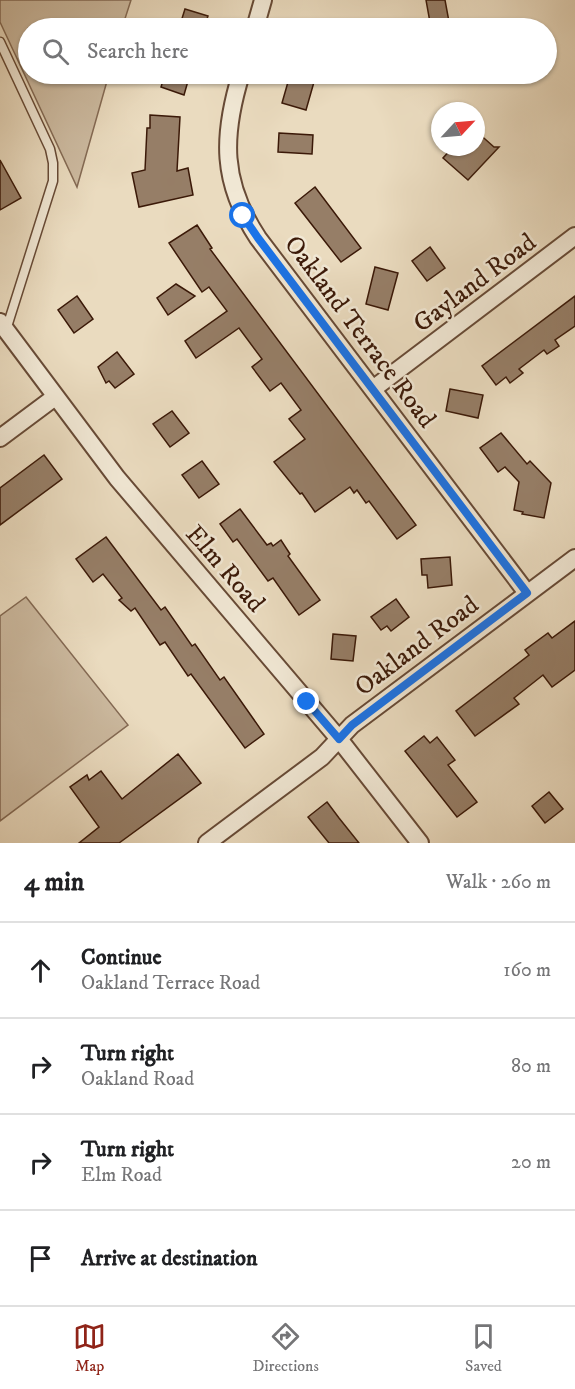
<!DOCTYPE html>
<meta charset="utf-8">
<style>
:root{--surface:#fff;--page:#f6f6f6;--text:#202124;--muted:#757577;--line:#e0e0e0;--accent:#8f2418}
body{margin:0;font-family:"IM FELL DW Pica",serif;background:var(--page);color:var(--text)}
.compass{position:absolute;left:431px;top:102px;width:54px;height:54px;border-radius:50%;background:var(--surface);box-shadow:0 2px 4px #0004;rotate:64deg}
.stop{position:absolute;width:18px;height:18px;margin:-14px;border:4px solid #1a73e8;border-radius:50%;background:#fff}
.stop.end{background:#1a73e8;border-color:#fff;box-shadow:0 2px 6px #0008}
.list{margin:0;padding:0;list-style:none}
h2{display:flex;justify-content:space-between;align-items:center;height:78px;margin:0;padding:0 24px;font-size:26px}
h2 small{font-size:20px;font-weight:400;color:var(--muted)}
.list li{display:grid;grid-template-columns:39px 1fr auto;gap:18px;align-items:center;box-sizing:border-box;height:96px;padding:0 24px;border-top:2px solid var(--line)}
.list b{display:block;font-size:22px;white-space:nowrap}
.list p{margin:0;font-size:20px;white-space:nowrap;color:var(--muted)}
.list em{font-size:20px;font-style:normal;color:var(--muted)}
.icon{flex:none;width:33px;height:33px;fill:none;stroke:currentColor;stroke-width:2;stroke-linecap:round;stroke-linejoin:round}
.map{position:relative;flex:none;width:575px;height:843px;overflow:hidden}
.search{position:absolute;background:var(--surface);box-shadow:0 2px 4px #0004;left:18px;right:18px;top:18px;height:66px;display:flex;align-items:center;gap:15px;box-sizing:border-box;padding:0 21px;border-radius:33px;color:var(--muted);font-size:22px}
.sheet{height:462px;background:var(--surface)}
nav{display:flex;justify-content:space-around;align-items:center;box-sizing:border-box;height:84px;border-top:2px solid var(--line);background:var(--surface);font-size:16px;color:var(--muted)}
nav a{display:grid;justify-items:center;gap:3px}
nav .on{color:var(--accent)}
.map>svg:first-child{display:block}
.green{fill:#ccbaa0;stroke:#846a54;stroke-width:1.5}
.building{fill:#967e67;stroke:#3b1908;stroke-width:1.5}
.lines{fill:none;stroke-linecap:round;stroke-linejoin:round}
.lane-casing{stroke:#674a36;stroke-width:11}
.street-casing{stroke:#674a36;stroke-width:20}
.lane{stroke:#f1e8d5;stroke-width:8}
.street{stroke:#f1e8d5;stroke-width:16}
.route{stroke:#1a73e8;stroke-width:8}
.labels{text-anchor:middle;stroke-width:5;stroke-linejoin:round;paint-order:stroke}
.street-label{font-size:26px;fill:#3b1908;stroke:#f1e8d5}
</style>
<div class="map">
<svg width="575" height="843" viewBox="0 0 575 843">
<rect width="100%" height="100%" fill="#eadbbf"/>
<filter id="stains"><feTurbulence type="fractalNoise" baseFrequency=".00333" numOctaves="4"/><feColorMatrix values="0 0 0 0 .2 0 0 0 0 .09 0 0 0 0 .02 0 0 0 .5 -.17"/></filter>
<radialGradient id="worn" r=".72"><stop offset=".6" stop-color="#630" stop-opacity="0"/><stop offset="1" stop-color="#630" stop-opacity=".3"/></radialGradient>
<!-- green -->
<g class="green">
<path d="M0,0h131l-9,28h-94v46h81l-32,113 -77,-165z"/>
<path d="M26,597l102,128 -128,96v-205z"/>
</g>
<!-- building -->
<g class="building">
<path d="M426,0h19l5,27 -19,1z"/>
<path d="M185,9l23,7 -4,12h-25z"/>
<path d="M165,74h25l-6,21 -23,-8z"/>
<path d="M290,75l24,7 -8,28 -24,-7z"/>
<path d="M150,115l30,2 -3,54 11,-3 5,27 -54,12 -7,-34 13,-3 2,-42h3z"/>
<path d="M476,131l18,16h5l-31,33 -25,-22 10,-11h23z"/>
<path d="M279,133l34,2 -1,19 -34,-2z"/>
<path d="M0,160l21,38 -21,12z"/>
<path d="M315,187l46,61 -20,14 -46,-59z"/>
<path d="M197,225l15,23 -2,1 206,276 -19,14 -28,-38 -3,2 -9,-13 -3,3 -4,-6 -35,25 -13,-19 -2,1 -26,-32 31,-23 -16,-20 12,-9 -20,-27 -11,8 -18,-24 10,-8 -23,-31 -43,30 -11,-17 42,-30 -18,-24 -7,5 -33,-49z"/>
<path d="M430,247l15,21 -18,13 -15,-20z"/>
<path d="M375,267l23,6 -10,37 -22,-6z"/>
<path d="M176,284l19,12 -27,19 -11,-17z"/>
<path d="M77,296l16,23 -19,14 -16,-23z"/>
<path d="M575,296v30l-20,14 4,6 -12,8 -3,-4 -25,19 4,4 -13,10 -4,-6 -10,8 -14,-19z"/>
<path d="M117,352l17,22 -19,14 -6,-7 -3,2 -8,-16z"/>
<path d="M450,389l33,6 -5,23 -32,-7z"/>
<path d="M172,411l17,22 -19,14 -17,-23z"/>
<path d="M501,433l26,31 3,-3 21,22 -7,35 -22,-4 1,-2 -9,-2 5,-28 -14,-15 -7,5 -18,-24z"/>
<path d="M44,455l18,24 -62,46v-37z"/>
<path d="M202,461l17,23 -20,14 -17,-23z"/>
<path d="M240,509l27,36 4,-2 2,3 8,-6 9,14 -2,2 32,44 -21,15 -26,-37 -5,3 -31,-42 -4,3 -13,-18z"/>
<path d="M106,537l55,73 4,-3 27,39 3,-2 25,36 4,-3 40,57 -19,14 -54,-74 -3,2 -23,-34 -5,3 -25,-37 -4,3 -12,-11 3,-2 -19,-24 -10,8 -17,-23z"/>
<path d="M450,557l2,28 -24,3 -1,-13h-5l-1,-16z"/>
<path d="M396,599l13,18 -18,14 -4,-5 -6,4 -10,-13z"/>
<path d="M575,621v49l-23,17 -9,-12 -29,23 5,6 -44,32 -19,-25 73,-56 -4,-5 23,-17 4,5z"/>
<path d="M333,634l23,2 -3,25 -22,-2z"/>
<path d="M424,736l6,7 7,-6 18,23 -7,5 29,37 -20,15 -52,-66z"/>
<path d="M178,754l23,29 -82,60h-40l20,-16 -29,-40 17,-12 2,5 12,-9 21,28z"/>
<path d="M549,792l14,17 -18,14 -13,-17z"/>
<path d="M327,802l12,16 20,25h-30l-21,-26z"/>
</g>
<g class="lines">
<!-- lane casing -->
<g class="lane-casing">
<path id="lane" d="M0,42l50,107 3,14v18l-47,149"/>
</g>
<!-- street casing -->
<g class="street-casing">
<g id="street">
<path d="M255,28l8,-28"/>
<path d="M241,74c-19,62 -20,108 17,164l269,355"/>
<path d="M0,322l117,156 222,261 81,104"/>
<path d="M373,389l202,-153"/>
<path d="M0,438l55,-41"/>
<path d="M207,843l115,-86 30,-32 223,-167"/>
</g>
</g>
<!-- lane -->
<use href="#lane" class="lane"/>
<!-- street -->
<use href="#street" class="street"/>
</g>
<g class="lines">
<!-- route -->
<path class="route" d="M243,216l15,22 269,355 -175,132 -13,14 -32,-37"/>
</g>
<g class="labels">
<!-- street labels -->
<g class="street-label">
<text transform="translate(474 282) rotate(-37)" y="9">Gayland Road</text>
<text transform="translate(361 331) rotate(53)" y="9">Oakland Terrace Road</text>
<text transform="translate(226 568) rotate(49)" y="9">Elm Road</text>
<text transform="translate(416 645) rotate(-37)" y="9">Oakland Road</text>
</g>
</g>
<rect width="100%" height="100%" filter="url(#stains)"/>
<rect width="100%" height="100%" fill="url(#worn)"/>
</svg>
<svg class="compass" viewBox="-18 -18 36 36"><path d="M0-13l5 13h-10z" fill="#e53935"/><path d="M0 13l5-13h-10z" fill="#757577"/></svg>
<div class="stop" style="left:243px;top:216px"></div>
<div class="stop end" style="left:307px;top:702px"></div>
<div class="search"><svg class="icon" aria-label="search" viewBox="0 0 24 24"><circle cx="10" cy="10" r="6"/><path d="M15 15l6 6"/></svg>Search here</div>
</div>
<section class="sheet">
<h2>4 min<small>Walk · 260 m</small></h2>
<ul class="list">
<li><svg class="icon" aria-label="ahead" viewBox="0 0 24 24"><path d="M12 20V5M6 11l6-6 6 6"/></svg><div><b>Continue</b><p>Oakland Terrace Road</p></div><em>160 m</em></li>
<li><svg class="icon" aria-label="right" viewBox="0 0 24 24"><path d="M7 20v-9h11M14 6l5 5-5 5"/></svg><div><b>Turn right</b><p>Oakland Road</p></div><em>80 m</em></li>
<li><svg class="icon" aria-label="right" viewBox="0 0 24 24"><path d="M7 20v-9h11M14 6l5 5-5 5"/></svg><div><b>Turn right</b><p>Elm Road</p></div><em>20 m</em></li>
<li><svg class="icon" aria-label="arrive" viewBox="0 0 24 24"><path d="M6 21V4h12l-3 4 3 4H6"/></svg><div><b>Arrive at destination</b></div></li>
</ul>
</section>
<nav>
<a class="on"><svg class="icon" aria-label="map" viewBox="0 0 24 24"><path d="M3 6l6-2 6 2 6-2v14l-6 2-6-2-6 2zM9 4v14M15 6v14"/></svg>Map</a>
<a><svg class="icon" aria-label="directions" viewBox="0 0 24 24"><path d="M12 3l9 9-9 9-9-9zM9 14v-3h6M13 9l2 2-2 2"/></svg>Directions</a>
<a><svg class="icon" aria-label="saved" viewBox="0 0 24 24"><path d="M7 4h10v16l-5-4-5 4z"/></svg>Saved</a>
</nav>
